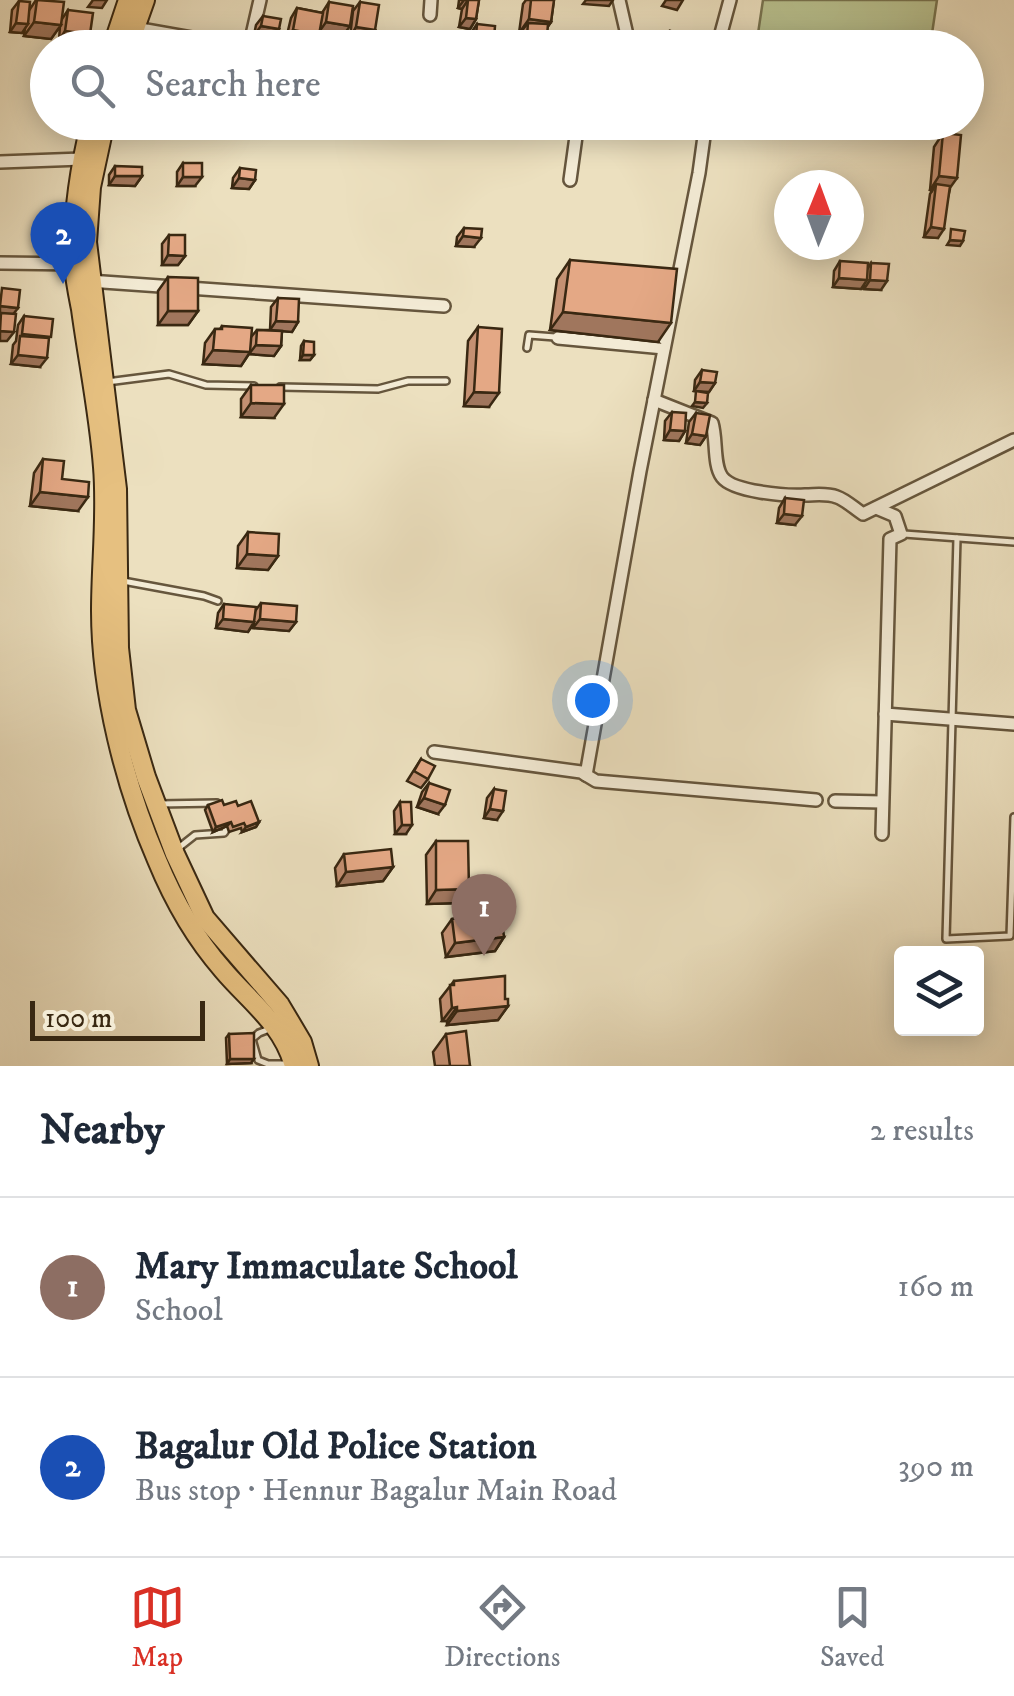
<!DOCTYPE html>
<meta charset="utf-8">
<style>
:root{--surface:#fff;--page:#f6f6f7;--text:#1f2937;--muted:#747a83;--line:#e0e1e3;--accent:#d93025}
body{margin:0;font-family:"IM FELL DW Pica",serif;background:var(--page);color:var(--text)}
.controls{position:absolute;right:30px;bottom:30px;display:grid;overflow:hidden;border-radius:10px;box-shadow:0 5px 25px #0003}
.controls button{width:90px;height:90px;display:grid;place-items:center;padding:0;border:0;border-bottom:2px solid var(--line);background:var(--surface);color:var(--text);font:50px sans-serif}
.compass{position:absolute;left:774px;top:170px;width:90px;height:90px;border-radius:50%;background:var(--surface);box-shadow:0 5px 25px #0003;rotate:1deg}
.scale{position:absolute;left:30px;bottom:25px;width:175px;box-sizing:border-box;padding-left:10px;border:5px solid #392812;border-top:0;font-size:28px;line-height:35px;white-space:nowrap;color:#392812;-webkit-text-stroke:8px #f3ebd5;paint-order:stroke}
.you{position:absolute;left:592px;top:700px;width:35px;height:35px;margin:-25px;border:8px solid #fff;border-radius:50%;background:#1a73e8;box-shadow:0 0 0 15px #1a73e833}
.badge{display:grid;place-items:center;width:65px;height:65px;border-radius:50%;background:var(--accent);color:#fff;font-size:32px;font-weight:700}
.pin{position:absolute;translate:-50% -82px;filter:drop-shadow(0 2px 5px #0008)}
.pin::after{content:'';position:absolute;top:52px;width:35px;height:30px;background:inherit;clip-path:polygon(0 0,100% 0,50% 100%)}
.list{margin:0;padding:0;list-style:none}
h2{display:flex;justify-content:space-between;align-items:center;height:130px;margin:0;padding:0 40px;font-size:42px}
h2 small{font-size:32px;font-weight:400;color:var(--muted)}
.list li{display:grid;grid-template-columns:65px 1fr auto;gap:30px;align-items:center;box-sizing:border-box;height:180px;padding:0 40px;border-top:2px solid var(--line)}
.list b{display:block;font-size:38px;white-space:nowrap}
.list p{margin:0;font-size:32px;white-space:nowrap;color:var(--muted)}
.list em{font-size:32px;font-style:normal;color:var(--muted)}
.icon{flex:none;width:55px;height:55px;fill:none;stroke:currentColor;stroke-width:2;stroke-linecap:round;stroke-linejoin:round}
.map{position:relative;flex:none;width:1014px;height:1066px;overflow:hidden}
.search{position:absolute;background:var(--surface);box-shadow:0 5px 25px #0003;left:30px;right:30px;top:30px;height:110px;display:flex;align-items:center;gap:25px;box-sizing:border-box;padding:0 35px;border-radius:55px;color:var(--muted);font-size:38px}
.sheet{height:490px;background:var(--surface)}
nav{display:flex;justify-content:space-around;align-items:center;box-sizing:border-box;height:140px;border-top:2px solid var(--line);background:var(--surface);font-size:28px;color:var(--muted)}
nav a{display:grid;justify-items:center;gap:5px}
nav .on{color:var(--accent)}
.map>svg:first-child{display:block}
.green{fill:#b9c290;stroke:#797551;stroke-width:2.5}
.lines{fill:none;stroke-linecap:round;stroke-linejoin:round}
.lane-casing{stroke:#66563d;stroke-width:10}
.street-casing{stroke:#66563d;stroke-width:16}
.primary-casing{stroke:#392812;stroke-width:22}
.lane{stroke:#f3ebd5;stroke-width:5}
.street{stroke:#f3ebd5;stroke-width:11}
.primary{stroke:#e6c080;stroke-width:18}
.wall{fill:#c49072;stroke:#392812;stroke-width:2.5}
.shaded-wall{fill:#a0765d;stroke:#392812;stroke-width:2.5}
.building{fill:#e4a885;stroke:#392812;stroke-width:2.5}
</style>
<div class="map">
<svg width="1014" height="1066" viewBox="0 0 1014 1066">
<rect width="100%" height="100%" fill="#ece0bf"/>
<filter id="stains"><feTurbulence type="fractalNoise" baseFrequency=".002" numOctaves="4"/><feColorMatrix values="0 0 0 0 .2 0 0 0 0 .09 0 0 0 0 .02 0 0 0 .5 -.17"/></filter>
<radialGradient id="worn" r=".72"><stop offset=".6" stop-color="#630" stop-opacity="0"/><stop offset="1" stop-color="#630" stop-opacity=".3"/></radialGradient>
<!-- green -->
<path class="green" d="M763,0h174l-7,47h-174z"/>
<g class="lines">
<!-- lane casing -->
<g class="lane-casing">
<g id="lane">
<path d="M527,348l2,-13 26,2"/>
<path d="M107,382l62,-8 37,11 48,1"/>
<path d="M280,387l98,2 30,-8h38"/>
<path d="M904,534l110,8"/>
<path d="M957,538l-11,401 64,-3 4,-119"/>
<path d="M123,581l81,15 14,5"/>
<path d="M159,804l58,-1"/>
<path d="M176,850l19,-15 29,-2 2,-3"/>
<path d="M272,1028l-13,5 -7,6 6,21 10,4h23"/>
</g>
</g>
<!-- street casing -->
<g class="street-casing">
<g id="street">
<path d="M619,0l11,48"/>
<path d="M430,15l1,-15"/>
<path d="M129,27l119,21"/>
<path d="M249,48l11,-48"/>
<path d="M717,48l13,-48"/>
<path d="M0,162l82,-3"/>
<path d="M570,180l8,-58"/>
<path d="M0,263l81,1"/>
<path d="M89,281l355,25"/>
<path d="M558,338l106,10"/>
<path d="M654,400l58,23c5,16 1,42 10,54 11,15 64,19 83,18 11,0 21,-2 32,2 9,3 18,12 26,17l151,-74"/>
<path d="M876,508l19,8 6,18 -11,5 -8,295"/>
<path d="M885,714l129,10"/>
<path d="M434,752l147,20 15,9 220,19"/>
<path d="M586,775l54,-304 59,-298 7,-51"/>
<path d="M835,801l47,1"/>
</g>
</g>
<!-- primary casing -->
<g class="primary-casing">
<g id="primary">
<path d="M112,48l16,-48"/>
<path d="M128,48l17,-48"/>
<path d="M91,122c-12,48 -19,93 -17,143 1,15 4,29 7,44 7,52 18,105 22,158 4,48 -2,96 -2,144 0,81 24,175 56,249 16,39 38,78 66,110 26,31 60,54 71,96"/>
<path d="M105,122l-14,65 -4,55 30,247 2,159 7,62 20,67 29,77 30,64 75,87 22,37 7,24"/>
</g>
</g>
<!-- lane -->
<use href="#lane" class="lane"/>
<!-- street -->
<use href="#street" class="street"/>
<!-- primary -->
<use href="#primary" class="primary"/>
</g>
<!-- wall -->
<g class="wall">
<path d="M36,0l26,19 6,-9 16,33 -25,-3 1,-14 -9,13 -27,-3 1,-8 -3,5 -12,-1 2,-22 7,-9 11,8z"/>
<path d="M459,0h20l-3,19 -6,10 -11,-2 3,-18 -4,-1z"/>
<path d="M526,0h28l-3,22 -4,6 -1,20h-29l1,-11 2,-4h-1l4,-29z"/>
<path d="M329,2l14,34 -24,-4 -7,12 -26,-5 5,-21 6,-10 25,5z"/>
<path d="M360,2l9,37 -19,-2 3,-26z"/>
<path d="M263,16l16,13 -6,10 -19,-4 2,-10z"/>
<path d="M477,24l10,24 -18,-2 2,-13z"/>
<path d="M670,31l13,15 -1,2h-19l1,-8z"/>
<path d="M381,33l14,13 -1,2h-20l1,-5z"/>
<path d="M943,133l7,56 -12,49 -14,-1 6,-43 2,-3 -2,-1 4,-43z"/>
<path d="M183,163l12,23h-18v-14z"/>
<path d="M115,166l27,10 -7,10 -26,-1v-10z"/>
<path d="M240,168l15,12 -6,9 -17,-1 1,-10z"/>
<path d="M464,228l10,19 -18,-1 1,-9z"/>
<path d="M169,235l16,21 -7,9h-16v-21z"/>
<path d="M570,260l88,82 -108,-12 7,-51z"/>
<path d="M840,261l28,7 3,-5 10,27 -17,-1v-5l-3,5 -28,-2 1,-16z"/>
<path d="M168,277l30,34 -10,14h-30v-34z"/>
<path d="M278,298l20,24 -6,10 -10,-1 -1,15 -7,10 -25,-2 -8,12 -38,-2 2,-21 10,-14h5l2,-3 29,11 6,-7h13l1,-23z"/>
<path d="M24,316l16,51 -29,-3 2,-19 3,-4 2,-16z"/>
<path d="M478,327l11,80 -25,-1 4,-65z"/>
<path d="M304,341l10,14 -4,5h-10l1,-14z"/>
<path d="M702,370l13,13 -6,9 -15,-1 1,-11z"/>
<path d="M251,385l23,33 -33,-1v-18z"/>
<path d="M672,412l13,19 -6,10 -15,-1 1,-19z"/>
<path d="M696,413l10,23 -6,9 -14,-2 3,-21z"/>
<path d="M43,459l19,20 16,32 -48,-5 4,-33z"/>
<path d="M785,498l10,27 -18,-2 2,-15z"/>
<path d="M248,532l30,24 -10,14 -31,-2 1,-22z"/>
<path d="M261,603l35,19 -7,9 -36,-3 1,-5 -6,9 -32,-4 2,-15 6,-9 31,7z"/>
<path d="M421,759l7,20 -7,9 -14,-7z"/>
<path d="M429,783l9,31 -21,-7 5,-15z"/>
<path d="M494,789l3,31 -13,-2 3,-20z"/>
<path d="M400,802l6,32h-11l-1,-23z"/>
<path d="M208,805l30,1 21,16 -3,5 -14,5 -1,-4 -12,4 -2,-6 -14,6 -8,-22z"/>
<path d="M436,841l24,62 -33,1 -1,-49z"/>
<path d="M344,854l49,13 -10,14 -46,5 -2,-18z"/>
<path d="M480,882l24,55 -9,14 -49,6 -4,-24 10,-14 21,-3 -3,-20z"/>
<path d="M454,981l51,18 3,7 -10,14 -51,5v-4h-5l-2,-22z"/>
<path d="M229,1034l22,29 -24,1 -1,-26z"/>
<path d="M446,1034l24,32h-35l-2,-14z"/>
</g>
<!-- shaded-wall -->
<g class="shaded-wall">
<path d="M93,0h14l-5,8 -14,-1z"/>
<path d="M464,0h4l-6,9 -4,-1z"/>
<path d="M586,0h27l-4,6 -26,-2z"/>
<path d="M666,0h17l-6,10 -15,-4z"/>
<path d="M466,18l10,1 -6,10 -11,-2z"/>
<path d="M529,19l22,3 -10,14 -13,-13 -8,10h-1z"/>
<path d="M34,22l27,3 -10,14 -27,-3z"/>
<path d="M326,22l24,4 -7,10 -24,-4z"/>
<path d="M16,23l12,1 -6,9 -12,-1z"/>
<path d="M261,26l18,3 -6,10 -19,-4z"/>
<path d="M356,27l19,3 -6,9 -19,-2z"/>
<path d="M293,30l26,5 -7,9 -26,-5z"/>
<path d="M65,31l25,3 -6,9 -25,-3z"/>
<path d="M476,36l18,3 -7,9 -18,-2z"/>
<path d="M501,124l20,3 -6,10 -21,-4z"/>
<path d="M115,176h27l-7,10 -26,-1z"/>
<path d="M939,176l18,2 -10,14 -11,-8 -4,7 -2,-1z"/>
<path d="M183,177h19l-7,9h-18z"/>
<path d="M239,178l16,2 -6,9 -17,-1z"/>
<path d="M931,227l13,2 -6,9 -14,-1z"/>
<path d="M463,236l18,2 -7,9 -18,-1z"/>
<path d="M950,240l13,1 -3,5 -13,-1z"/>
<path d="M168,255l17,1 -7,9h-16z"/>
<path d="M839,278l28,2 -6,9 -28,-2z"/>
<path d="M870,280l17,1 -6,9 -17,-1z"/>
<path d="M0,306l18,2 -7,9 -11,-3z"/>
<path d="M168,311h30l-10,14h-30z"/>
<path d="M563,312l108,11 -13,19 -108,-12z"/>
<path d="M276,321l22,1 -6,10 -22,-2z"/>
<path d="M0,331l14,1 -7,9h-7z"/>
<path d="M256,345l25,1 -7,10 -25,-2z"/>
<path d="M213,350l37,2 -9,14 -38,-2z"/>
<path d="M18,355l29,3 -7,9 -29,-3z"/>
<path d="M303,355h11l-4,5h-10z"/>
<path d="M700,382l15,1 -6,9 -15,-1z"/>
<path d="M474,392l25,1 -10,14 -25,-1z"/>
<path d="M695,402l12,1 -4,5 -11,-2z"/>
<path d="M251,403l33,1 -10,14 -33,-1z"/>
<path d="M670,430l15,1 -6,10 -15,-1z"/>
<path d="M692,434l14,2 -6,9 -14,-2z"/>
<path d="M40,492l48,5 -10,14 -48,-5z"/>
<path d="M784,514l18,2 -7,9 -18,-2z"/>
<path d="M247,554l31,2 -10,14 -31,-2z"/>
<path d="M223,619l31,3 -6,10 -32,-4z"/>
<path d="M260,619l36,3 -7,9 -36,-3z"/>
<path d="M424,798l21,7 -7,9 -21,-7z"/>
<path d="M490,809l13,2 -6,9 -13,-2z"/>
<path d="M231,822l-4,4 -14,6 3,-5z"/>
<path d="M259,822l-3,5 -14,5 4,-5z"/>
<path d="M402,825h10l-6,9h-11z"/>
<path d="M393,867l-10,14 -46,5 9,-14z"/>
<path d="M469,889l-9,14 -33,1 9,-14z"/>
<path d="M504,937l-9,14 -49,6 9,-14z"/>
<path d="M508,1006l-10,14 -51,5 10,-14z"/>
<path d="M457,1007l-10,14h-5l10,-13z"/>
<path d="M230,1059h24l-3,4 -24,1z"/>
</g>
<!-- building -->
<g class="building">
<path d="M37,0l27,2 -3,23 -27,-3z"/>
<path d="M468,0h11l-3,19 -10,-1z"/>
<path d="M531,0h23l-3,22 -22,-3z"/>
<path d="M19,1l11,1 -2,22 -12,-1z"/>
<path d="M329,2l24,4 -3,20 -24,-4z"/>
<path d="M360,2l19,3 -4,25 -19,-3z"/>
<path d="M297,8l26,5 -4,22 -26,-5z"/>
<path d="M68,10l25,3 -3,21 -25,-3z"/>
<path d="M263,16l18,3 -2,10 -18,-3z"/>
<path d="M528,23l20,1 -2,24h-20z"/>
<path d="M477,24l18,2 -1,13 -18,-3z"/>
<path d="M670,31l14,2 -1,13 -14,-2z"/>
<path d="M381,33l15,1 -1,12 -15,-1z"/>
<path d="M501,122h21l-1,5 -20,-3z"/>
<path d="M943,133l18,2 -4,43 -18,-2z"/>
<rect x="183" y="163" width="19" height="14"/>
<path d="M115,166l27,1v9h-27z"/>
<path d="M240,168l16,2 -1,10 -16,-2z"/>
<path d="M936,184l14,2 -6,43 -13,-2z"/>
<path d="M464,228l18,1 -1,9 -18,-2z"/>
<path d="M951,229l14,2 -2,10 -13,-1z"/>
<path d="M169,235h16v21l-17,-1z"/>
<path d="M570,260l107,9 -6,54 -108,-11z"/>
<path d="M840,261l28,2 -1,17 -28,-2z"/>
<path d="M871,263l18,1 -2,17 -17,-1z"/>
<path d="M168,277l30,1v33h-30z"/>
<path d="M2,288l18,2 -2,18 -18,-2z"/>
<path d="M278,298l21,1 -1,23 -22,-1z"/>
<path d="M1,313l15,1 -2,18 -14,-1z"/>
<path d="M24,316l29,3 -2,18 -29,-3z"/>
<path d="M222,326l30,2 -2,24 -37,-2 2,-21h7z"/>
<path d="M478,327l24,2 -3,64 -25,-1z"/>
<path d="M257,330l25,1 -1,15 -25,-1z"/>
<path d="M20,336l29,2 -2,20 -29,-3z"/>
<path d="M304,341l10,1v13h-11z"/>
<path d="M702,370l15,2 -2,11 -15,-1z"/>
<path d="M251,385h33v19l-33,-1z"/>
<path d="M696,391l12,2 -1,10 -12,-1z"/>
<path d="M672,412l14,1 -1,18 -15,-1z"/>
<path d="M696,413l14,2 -4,21 -14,-2z"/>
<path d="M43,459l21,2 -2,18 27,3 -1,15 -48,-5z"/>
<path d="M785,498l19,2 -2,16 -18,-2z"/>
<path d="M248,532l31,2 -1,22 -31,-2z"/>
<path d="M261,603l36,3 -1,16 -36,-3z"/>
<path d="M224,604l32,3 -2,15 -31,-3z"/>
<path d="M421,759l14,7 -7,13 -14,-8z"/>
<path d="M429,783l21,7 -5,15 -21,-7z"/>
<path d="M494,789l12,2 -3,20 -13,-2z"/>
<path d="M222,800l2,5 12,-4 2,5 13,-5 8,21 -13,5 -2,-4 -11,4 -2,-5 -15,5 -8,-22z"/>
<path d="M400,802h11l1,23h-10z"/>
<path d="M436,841h32l1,48 -33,1z"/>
<path d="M391,849l2,18 -47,5 -2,-18z"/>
<path d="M497,880l7,57 -49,6 -3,-24 32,-4 -4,-33z"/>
<path d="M505,976v23h3v7l-51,5v-4l-5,1 -2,-23h4v-4z"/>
<path d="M466,1031l4,35h-20l-4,-32z"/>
<path d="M254,1033v26h-24l-1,-25z"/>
</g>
<rect width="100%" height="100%" filter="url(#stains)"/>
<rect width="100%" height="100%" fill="url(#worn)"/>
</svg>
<div class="controls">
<button><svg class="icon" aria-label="layers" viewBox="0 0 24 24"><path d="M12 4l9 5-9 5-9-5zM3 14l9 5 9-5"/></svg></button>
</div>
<svg class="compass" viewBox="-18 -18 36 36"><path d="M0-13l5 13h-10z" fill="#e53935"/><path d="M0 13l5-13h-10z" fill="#747a83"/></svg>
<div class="scale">100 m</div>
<div class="you"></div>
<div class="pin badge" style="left:484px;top:956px;background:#8d6e63">1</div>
<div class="pin badge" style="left:63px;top:284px;background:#1a4fb4">2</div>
<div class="search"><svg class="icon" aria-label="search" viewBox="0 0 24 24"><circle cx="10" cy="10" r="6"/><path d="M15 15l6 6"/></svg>Search here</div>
</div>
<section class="sheet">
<h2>Nearby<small>2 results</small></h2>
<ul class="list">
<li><span class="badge" style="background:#8d6e63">1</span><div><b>Mary Immaculate School</b><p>School</p></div><em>160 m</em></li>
<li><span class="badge" style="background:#1a4fb4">2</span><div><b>Bagalur Old Police Station</b><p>Bus stop · Hennur Bagalur Main Road</p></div><em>390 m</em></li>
</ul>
</section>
<nav>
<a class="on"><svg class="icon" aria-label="map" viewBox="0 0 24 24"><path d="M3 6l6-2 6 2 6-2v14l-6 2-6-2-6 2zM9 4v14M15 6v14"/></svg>Map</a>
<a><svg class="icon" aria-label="directions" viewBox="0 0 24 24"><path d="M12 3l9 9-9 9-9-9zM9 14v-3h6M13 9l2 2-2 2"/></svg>Directions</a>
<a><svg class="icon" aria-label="saved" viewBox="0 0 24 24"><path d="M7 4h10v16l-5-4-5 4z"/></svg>Saved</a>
</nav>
